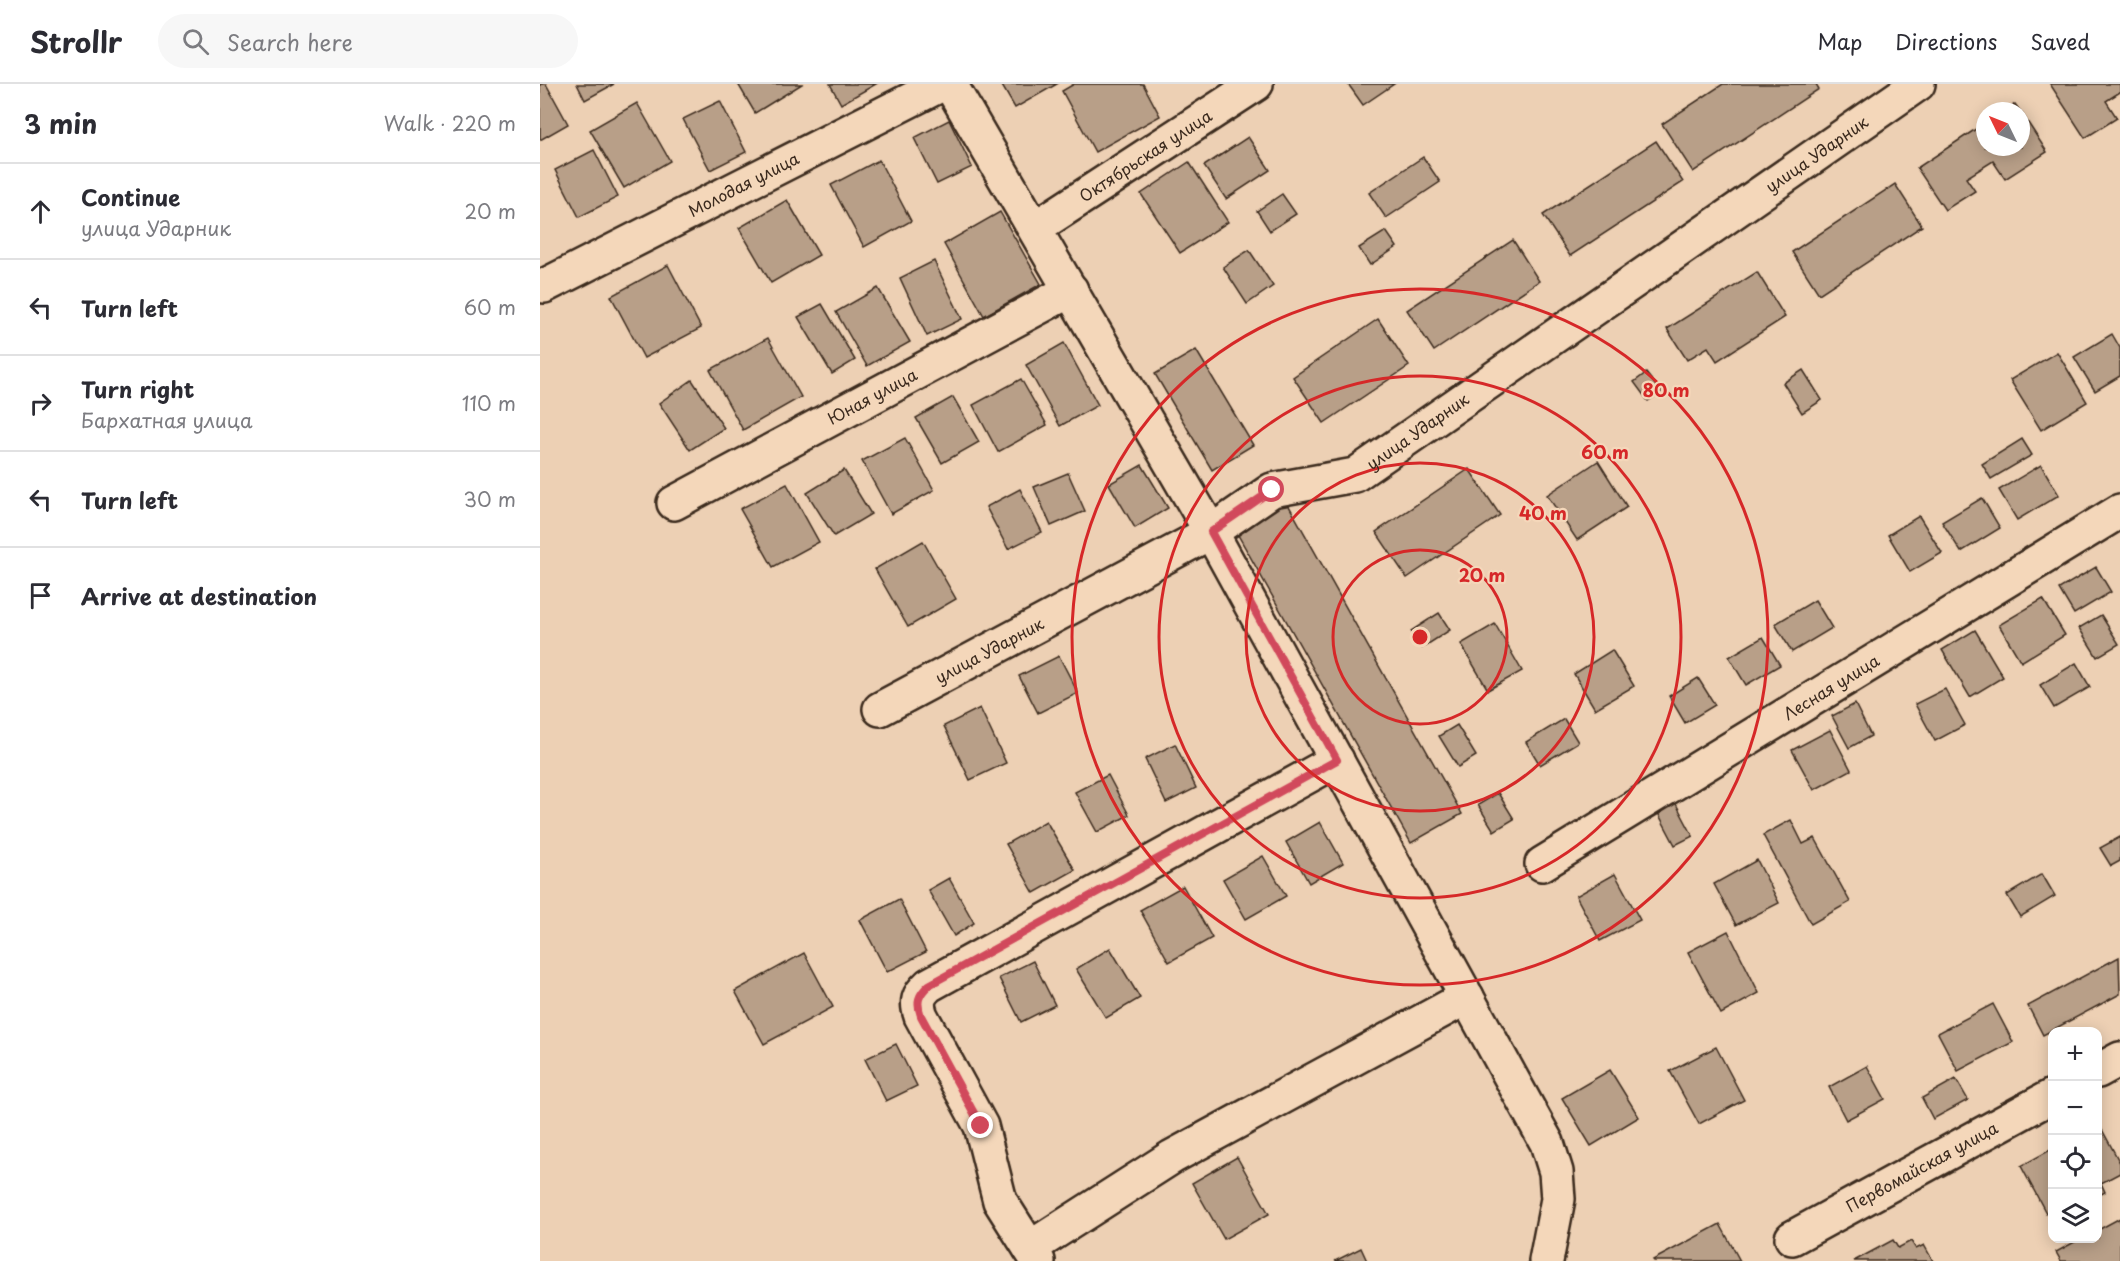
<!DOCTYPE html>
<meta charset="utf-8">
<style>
:root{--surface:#fff;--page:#f7f7f7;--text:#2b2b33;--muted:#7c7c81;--line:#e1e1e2}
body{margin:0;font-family:"Playpen Sans",sans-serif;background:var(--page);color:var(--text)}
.controls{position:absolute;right:18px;bottom:18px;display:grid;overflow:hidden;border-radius:12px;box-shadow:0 3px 15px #0003}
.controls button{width:54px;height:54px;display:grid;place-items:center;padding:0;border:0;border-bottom:2px solid var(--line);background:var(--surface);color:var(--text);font:30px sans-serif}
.compass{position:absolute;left:1436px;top:18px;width:54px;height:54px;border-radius:50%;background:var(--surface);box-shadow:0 3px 15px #0003;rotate:313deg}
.stop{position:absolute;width:18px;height:18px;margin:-14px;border:4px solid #d1495b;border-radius:50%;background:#fff}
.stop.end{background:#d1495b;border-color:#fff;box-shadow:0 2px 6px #0008}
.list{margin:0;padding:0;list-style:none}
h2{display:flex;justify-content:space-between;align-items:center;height:78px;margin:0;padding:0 24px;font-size:26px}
h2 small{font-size:20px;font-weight:400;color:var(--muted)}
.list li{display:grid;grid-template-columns:39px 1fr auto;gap:18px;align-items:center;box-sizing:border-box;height:96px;padding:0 24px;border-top:2px solid var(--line)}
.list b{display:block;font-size:22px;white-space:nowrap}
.list p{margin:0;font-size:20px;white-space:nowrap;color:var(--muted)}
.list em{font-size:20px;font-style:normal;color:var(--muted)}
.icon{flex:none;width:33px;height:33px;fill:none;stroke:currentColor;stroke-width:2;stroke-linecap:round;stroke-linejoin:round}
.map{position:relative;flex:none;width:1580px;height:1177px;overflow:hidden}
header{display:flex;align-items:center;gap:36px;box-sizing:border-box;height:84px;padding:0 30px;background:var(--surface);border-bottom:2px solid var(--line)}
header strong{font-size:28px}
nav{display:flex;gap:33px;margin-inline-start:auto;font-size:21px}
.search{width:420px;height:54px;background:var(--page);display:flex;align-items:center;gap:15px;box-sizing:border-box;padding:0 21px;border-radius:33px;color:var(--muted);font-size:22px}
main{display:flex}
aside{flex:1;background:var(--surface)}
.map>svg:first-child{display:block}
.building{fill:#b89f88;stroke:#3b2a1e;stroke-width:1.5}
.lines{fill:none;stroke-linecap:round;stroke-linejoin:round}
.street-casing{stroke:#3b2a1e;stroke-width:38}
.street{stroke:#f4d7ba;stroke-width:33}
.route{stroke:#d1495b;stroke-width:8}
.ring{fill:none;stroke:#d62828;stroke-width:3}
.labels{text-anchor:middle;stroke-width:4.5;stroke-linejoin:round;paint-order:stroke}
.street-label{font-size:16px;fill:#3b2a1e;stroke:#f4d7ba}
.centre{fill:#d62828;stroke:#f4d7ba;stroke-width:3}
.ring-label{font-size:18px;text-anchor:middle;font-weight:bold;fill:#d62828;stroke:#f4d7ba;stroke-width:4.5;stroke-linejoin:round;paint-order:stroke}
</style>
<header>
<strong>Strollr</strong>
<div class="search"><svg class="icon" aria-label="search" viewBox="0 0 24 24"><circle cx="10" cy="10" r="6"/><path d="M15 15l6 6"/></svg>Search here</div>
<nav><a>Map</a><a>Directions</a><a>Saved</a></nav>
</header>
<main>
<aside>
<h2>3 min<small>Walk · 220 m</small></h2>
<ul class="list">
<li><svg class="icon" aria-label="ahead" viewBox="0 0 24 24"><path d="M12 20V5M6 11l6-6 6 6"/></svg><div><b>Continue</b><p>улица Ударник</p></div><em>20 m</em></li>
<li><svg class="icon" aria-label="left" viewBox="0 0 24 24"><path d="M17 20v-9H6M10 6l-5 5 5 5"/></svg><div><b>Turn left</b></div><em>60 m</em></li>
<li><svg class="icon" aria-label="right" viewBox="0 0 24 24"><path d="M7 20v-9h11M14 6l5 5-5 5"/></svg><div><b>Turn right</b><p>Бархатная улица</p></div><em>110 m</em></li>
<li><svg class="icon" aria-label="left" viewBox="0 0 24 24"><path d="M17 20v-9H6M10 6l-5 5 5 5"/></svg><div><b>Turn left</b></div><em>30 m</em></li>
<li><svg class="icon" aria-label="arrive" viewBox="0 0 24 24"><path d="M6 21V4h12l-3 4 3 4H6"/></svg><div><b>Arrive at destination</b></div></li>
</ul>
</aside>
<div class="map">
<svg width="1580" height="1177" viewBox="0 0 1580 1177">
<rect width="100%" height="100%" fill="#edd0b4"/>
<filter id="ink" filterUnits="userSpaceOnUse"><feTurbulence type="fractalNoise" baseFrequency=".0167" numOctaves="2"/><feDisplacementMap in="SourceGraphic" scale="12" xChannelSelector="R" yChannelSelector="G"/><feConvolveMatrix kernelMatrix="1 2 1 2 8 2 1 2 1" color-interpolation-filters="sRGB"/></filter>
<g filter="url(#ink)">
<!-- building -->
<g class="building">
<path d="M0,0h6l22,40 -28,16z"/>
<path d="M37,0h37l-29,16z"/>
<path d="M198,0h64l-47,29z"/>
<path d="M290,0h46l-35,20z"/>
<path d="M461,0h56l-42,24z"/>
<path d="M534,0h69l17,32 -65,36 -33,-61z"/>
<path d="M808,0h46l-31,21z"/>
<path d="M1183,0h93l3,5 -126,83 -31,-48z"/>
<path d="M1510,0h70v8l-14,9 11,17 -32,20z"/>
<path d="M180,17l26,51 -36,18 -27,-51z"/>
<path d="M97,19l33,58 -46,27 -34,-58z"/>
<path d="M1475,20l5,7h-16z"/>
<path d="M1481,28l26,40 -42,27 -12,-18 -27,17 9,13 -30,19 -28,-42 68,-45v24h36z"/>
<path d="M409,36l23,47 -35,17 -23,-46z"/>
<path d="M708,53l22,33 -44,29 -22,-33z"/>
<path d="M1116,57l27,41 -113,74 -27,-41z"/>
<path d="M54,66l24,47 -39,20 -24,-47z"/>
<path d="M883,73l17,25 -54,36 -17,-25z"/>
<path d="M339,76l32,61 -47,26 -33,-62z"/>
<path d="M649,78l39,60 -48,31 -39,-59z"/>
<path d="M1355,100l27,42 -103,68 -27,-42z"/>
<path d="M742,110l14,20 -26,17 -13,-20z"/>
<path d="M247,116l32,55 -48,28 -32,-55z"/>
<path d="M460,128l41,72 -57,32 -40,-72z"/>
<path d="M846,147l11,16 -27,18 -11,-17z"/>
<path d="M973,156l26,41 -105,70 -27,-41z"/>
<path d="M709,166l24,36 -26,18 -24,-37z"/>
<path d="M394,177l28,58 -35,17 -27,-58z"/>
<path d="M128,181l33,63 -57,30 -33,-62z"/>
<path d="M1217,188l28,45 -68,44 -9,-14 -21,13 -20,-31z"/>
<path d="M338,204l32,54 -43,24 -31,-54z"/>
<path d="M282,220l33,56 -23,14 -34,-57z"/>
<path d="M838,235l31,47 -85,57 -31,-46z"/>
<path d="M1572,250l8,14v28l-25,15 -21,-34z"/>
<path d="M228,254l33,59 -58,33 -33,-60z"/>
<path d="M524,259l34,62 -38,21 -34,-61z"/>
<path d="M656,266l57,95 -41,25 -57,-96z"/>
<path d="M1517,268l30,50 -46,28 -31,-50z"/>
<path d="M1263,286l19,30 -20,13 -19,-30z"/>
<path d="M1106,289l15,19 -13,9 -14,-19z"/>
<path d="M481,295l26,46 -49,27 -25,-47z"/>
<path d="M152,296l32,48 -34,22 -31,-47z"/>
<path d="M413,313l26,45 -37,21 -26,-45z"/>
<path d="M365,354l29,52 -43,24 -29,-53z"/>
<path d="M1482,355l10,16 -41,24 -9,-15z"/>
<path d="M1058,377l29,46 -50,33 -30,-45z"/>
<path d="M602,381l26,43 -33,20 -26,-44z"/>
<path d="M1501,381l18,30 -42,25 -18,-30z"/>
<path d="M929,385l31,46 -93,63 -31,-46z"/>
<path d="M304,386l27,44 -37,22 -27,-43z"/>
<path d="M528,389l17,38 -34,15 -17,-39z"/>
<path d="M247,400l32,58 -46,25 -33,-58z"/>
<path d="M480,405l22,43 -34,17 -22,-42z"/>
<path d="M744,413l178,317 -51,29 -178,-317z"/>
<path d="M1442,414l18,30 -39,24 -19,-30z"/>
<path d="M1379,432l23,37 -32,19 -22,-37z"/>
<path d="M383,457l33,58 -48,28 -33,-58z"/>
<path d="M1556,483l15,25 -37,22 -15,-25z"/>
<path d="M1503,515l22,36 -44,27 -22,-37z"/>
<path d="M1275,516l17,28 -40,24 -17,-28z"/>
<path d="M899,529l11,17 -28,18 -11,-17z"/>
<path d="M1561,531l18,29 -22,13 -18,-29z"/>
<path d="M955,540l27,47 -34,19 -27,-46z"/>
<path d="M1435,546l28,47 -33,20 -28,-47z"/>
<path d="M1223,553l17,28 -34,20 -17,-28z"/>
<path d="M1072,566l22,36 -39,23 -21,-35z"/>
<path d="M519,572l19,37 -40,20 -19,-37z"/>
<path d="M1536,579l14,24 -36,21 -14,-23z"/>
<path d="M1158,594l17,27 -30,18 -16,-27z"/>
<path d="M1405,605l20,36 -30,16 -20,-37z"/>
<path d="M1315,620l16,32 -22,12 -17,-32z"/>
<path d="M440,624l26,55 -36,17 -26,-54z"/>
<path d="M1024,635l14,23 -38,23 -14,-23z"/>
<path d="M917,641l19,31 -18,11 -19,-31z"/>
<path d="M1290,646l21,40 -37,20 -22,-40z"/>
<path d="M635,660l21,44 -30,15 -21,-44z"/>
<path d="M568,691l21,40 -32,17 -22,-40z"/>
<path d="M958,709l16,26 -20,12 -16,-26z"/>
<path d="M1135,718l18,34 -18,9 -18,-34z"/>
<path d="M1251,736l12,24 12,-6 35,64 -39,22 -48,-89z"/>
<path d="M506,737l29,49 -41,23 -28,-49z"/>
<path d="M780,738l23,41 -34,20 -23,-41z"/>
<path d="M1580,753v24l-9,5 -11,-18z"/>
<path d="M723,772l23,40 -40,23 -23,-40z"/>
<path d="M1217,776l22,43 -43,22 -22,-41z"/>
<path d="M1075,790l25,46 -40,21 -24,-45z"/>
<path d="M1502,790l13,22 -35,21 -13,-22z"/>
<path d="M409,794l25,45 -20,13 -26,-46z"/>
<path d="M643,802l29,52 -43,24 -29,-52z"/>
<path d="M359,815l27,53 -39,20 -27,-52z"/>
<path d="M1188,847l31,62 -38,21 -33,-62z"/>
<path d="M570,864l30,50 -34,20 -30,-49z"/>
<path d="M264,869l29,54 -69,37 -29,-53z"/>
<path d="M1579,873l1,37 -77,41 -15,-29z"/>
<path d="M493,877l22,44 -34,17 -22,-44z"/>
<path d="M1453,920l20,38 -55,29 -20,-38z"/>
<path d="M356,960l21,42 -31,15 -21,-42z"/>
<path d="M1176,963l28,53 -45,24 -29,-53z"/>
<path d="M1327,982l18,33 -39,21 -17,-33z"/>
<path d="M1070,986l29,47 -48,29 -29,-48z"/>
<path d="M1416,995l12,21 -35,19 -11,-21z"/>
<path d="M1559,1040l21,39v10l-19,10 4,9 -7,4z"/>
<path d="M1512,1065v60l-6,4 -25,-47z"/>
<path d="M697,1073l32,57 -45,25 -32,-56z"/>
<path d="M1580,1134v43h-59l-5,-9 26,-14h16v-8z"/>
<path d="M1180,1140l20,37h-86l-1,-1z"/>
<path d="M1353,1156l5,8 13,-7 5,8 8,-4 9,16h-79z"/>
<path d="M821,1164l6,13h-32z"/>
</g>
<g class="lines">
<!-- street casing -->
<g class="street-casing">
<g id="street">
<path d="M410,0l261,448 336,611 9,29 2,27 -12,62"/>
<path id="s1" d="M495,144l221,-144"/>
<path id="s2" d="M4,202l398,-202"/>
<path id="s3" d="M134,419l397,-213"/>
<path id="s4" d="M340,625l331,-177 61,-42 83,-15 563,-391"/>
<path id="s5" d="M1002,780l578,-353"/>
<path d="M1558,987l22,-12"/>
<path id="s6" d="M1252,1154l260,-142"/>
<path d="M490,1164l142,-91 295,-160"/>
<path d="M498,1177l-38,-60 -19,-75 -60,-110c-5,-14 -3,-21 8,-31l408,-225"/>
</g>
</g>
<!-- street -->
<use href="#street" class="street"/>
</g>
</g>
<g class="lines" filter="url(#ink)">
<!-- route -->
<path class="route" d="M441,1042l-60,-110c-5,-14 -3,-21 8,-31l408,-225 -126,-228 61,-42"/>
</g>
<!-- distance rings -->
<g class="ring">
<circle cx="880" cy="553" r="87"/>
<circle cx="880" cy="553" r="174"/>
<circle cx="880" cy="553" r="261"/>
<circle cx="880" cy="553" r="348"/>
</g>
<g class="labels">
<!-- street labels -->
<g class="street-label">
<text dy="6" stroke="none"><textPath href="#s4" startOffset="1096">улица Ударник</textPath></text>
<text dy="6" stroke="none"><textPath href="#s1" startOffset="132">Октябрьская улица</textPath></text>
<text dy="6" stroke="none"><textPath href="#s2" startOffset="224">Молодая улица</textPath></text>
<text dy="6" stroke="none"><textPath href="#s3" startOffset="225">Юная улица</textPath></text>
<text dy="6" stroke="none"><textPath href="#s4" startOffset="610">улица Ударник</textPath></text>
<text dy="6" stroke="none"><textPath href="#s4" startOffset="124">улица Ударник</textPath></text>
<text dy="6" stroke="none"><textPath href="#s5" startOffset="339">Лесная улица</textPath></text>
<text dy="6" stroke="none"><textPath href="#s6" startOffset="148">Первомайская улица</textPath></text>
</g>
</g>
<circle cx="880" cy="553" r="9" class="centre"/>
<g class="ring-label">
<text x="1126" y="313">80 m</text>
<text x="1065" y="375">60 m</text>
<text x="1003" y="436">40 m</text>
<text x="942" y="498">20 m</text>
</g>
</svg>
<div class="controls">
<button>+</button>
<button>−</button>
<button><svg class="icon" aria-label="locate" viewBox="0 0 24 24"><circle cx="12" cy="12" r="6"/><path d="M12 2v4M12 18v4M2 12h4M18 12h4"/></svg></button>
<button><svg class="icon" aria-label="layers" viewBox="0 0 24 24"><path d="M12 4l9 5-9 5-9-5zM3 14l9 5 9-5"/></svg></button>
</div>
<svg class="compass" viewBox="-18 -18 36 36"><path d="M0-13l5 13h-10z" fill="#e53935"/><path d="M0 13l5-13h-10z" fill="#7c7c81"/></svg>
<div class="stop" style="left:732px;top:406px"></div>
<div class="stop end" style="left:441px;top:1042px"></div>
</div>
</main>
